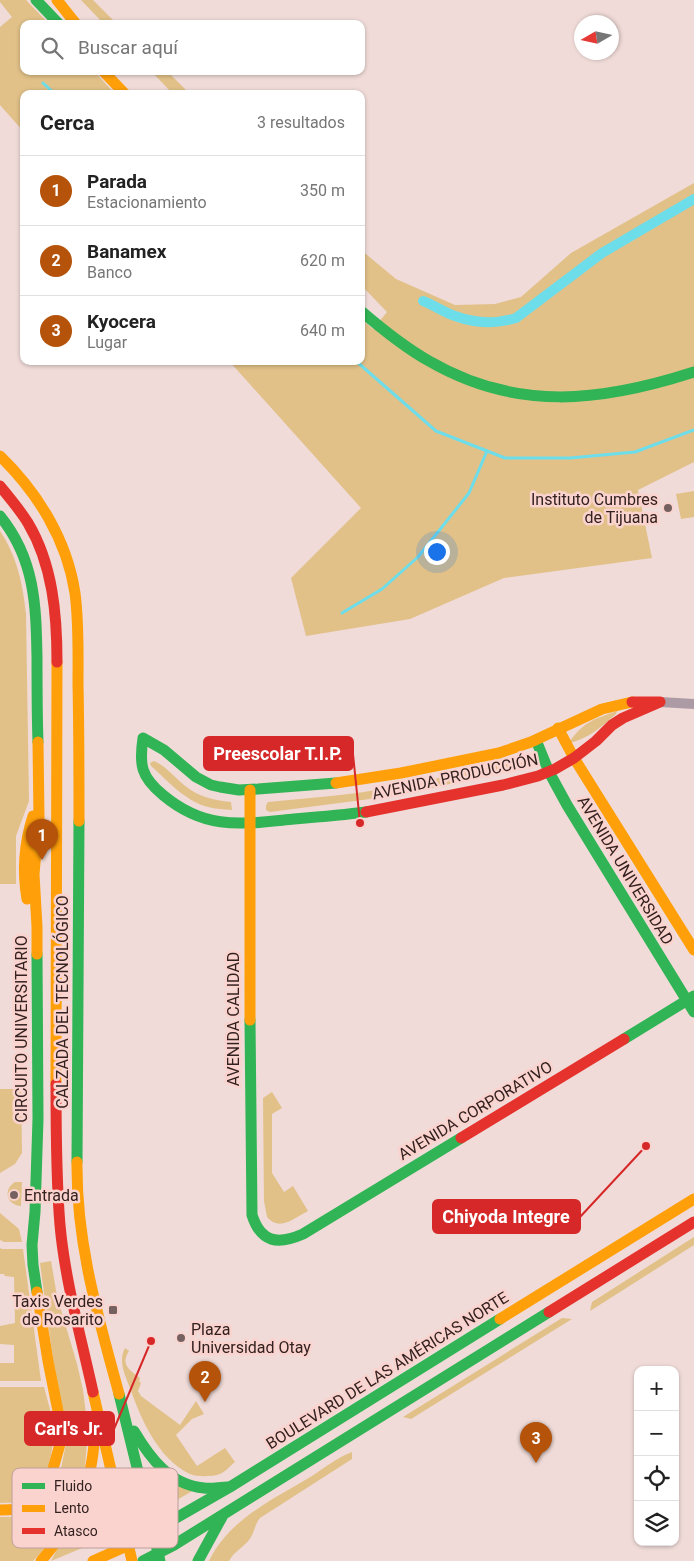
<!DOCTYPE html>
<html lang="es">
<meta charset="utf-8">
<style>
:root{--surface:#fff;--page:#f6f6f6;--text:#222;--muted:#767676;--line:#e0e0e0;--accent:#b45309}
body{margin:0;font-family:Roboto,sans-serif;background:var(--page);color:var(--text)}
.controls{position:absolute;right:15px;bottom:15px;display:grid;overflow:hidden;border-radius:10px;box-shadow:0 1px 4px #0004}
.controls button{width:45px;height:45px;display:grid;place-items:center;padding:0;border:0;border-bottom:1px solid var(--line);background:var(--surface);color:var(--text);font:25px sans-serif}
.compass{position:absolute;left:574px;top:15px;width:45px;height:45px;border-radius:50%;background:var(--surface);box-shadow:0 1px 4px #0004;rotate:261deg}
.you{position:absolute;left:436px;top:551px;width:18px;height:18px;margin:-12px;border:4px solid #fff;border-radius:50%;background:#1a73e8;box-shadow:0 0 0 8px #1a73e833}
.badge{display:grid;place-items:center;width:32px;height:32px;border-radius:50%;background:var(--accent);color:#fff;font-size:16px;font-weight:700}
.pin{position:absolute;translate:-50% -41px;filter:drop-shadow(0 1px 2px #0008)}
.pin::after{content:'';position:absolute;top:26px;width:18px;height:15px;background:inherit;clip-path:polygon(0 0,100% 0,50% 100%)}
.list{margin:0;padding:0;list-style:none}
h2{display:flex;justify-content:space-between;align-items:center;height:65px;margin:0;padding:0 20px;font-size:21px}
h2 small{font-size:16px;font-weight:400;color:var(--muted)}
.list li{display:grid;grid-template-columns:32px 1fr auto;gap:15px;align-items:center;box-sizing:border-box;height:70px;padding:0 20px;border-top:1px solid var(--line)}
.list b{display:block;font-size:19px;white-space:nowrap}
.list p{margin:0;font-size:16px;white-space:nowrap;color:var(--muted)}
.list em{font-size:16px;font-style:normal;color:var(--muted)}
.icon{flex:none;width:28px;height:28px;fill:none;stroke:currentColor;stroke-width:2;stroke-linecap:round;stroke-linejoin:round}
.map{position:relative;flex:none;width:694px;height:1561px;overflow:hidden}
.search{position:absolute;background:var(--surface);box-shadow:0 1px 4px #0004;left:20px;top:20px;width:345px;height:55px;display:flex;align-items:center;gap:12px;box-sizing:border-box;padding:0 18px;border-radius:10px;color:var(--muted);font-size:19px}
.panel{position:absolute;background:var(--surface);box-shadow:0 1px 4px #0004;left:20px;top:90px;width:345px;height:275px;border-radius:10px}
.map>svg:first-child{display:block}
.green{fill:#e1c188}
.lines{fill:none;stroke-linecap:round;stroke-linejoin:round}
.stream{stroke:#6eddea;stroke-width:3}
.canal{stroke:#6eddea;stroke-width:10}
.street{stroke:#ac9aa5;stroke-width:10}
.fast{stroke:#30b455;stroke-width:11}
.slow{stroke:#ff9f0a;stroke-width:11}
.jam{stroke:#e5322d;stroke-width:11}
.poi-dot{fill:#756260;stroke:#fad3ce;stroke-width:2}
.labels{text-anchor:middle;stroke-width:5;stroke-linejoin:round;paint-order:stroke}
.poi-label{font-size:16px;fill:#33211f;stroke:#fad3ce;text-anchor:end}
.street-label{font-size:16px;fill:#33211f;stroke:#fad3ce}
.key{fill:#fad3ce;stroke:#be9e9a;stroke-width:1}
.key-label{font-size:14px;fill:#33211f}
.leader{fill:none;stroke:#d62828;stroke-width:2}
.callout-dot{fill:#d62828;stroke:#fad3ce;stroke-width:2}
.callout{fill:#d62828;stroke:#d62828;stroke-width:2}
.callout-label{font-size:18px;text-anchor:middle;font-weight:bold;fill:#fff}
</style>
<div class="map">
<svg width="694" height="1561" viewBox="0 0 694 1561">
<rect width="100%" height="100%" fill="#f0dbd8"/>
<!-- green -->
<g class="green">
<path d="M0,0h26l23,24h-25v47h70l21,23h-91v38l-24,-27v-78l12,-10 -12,-15z"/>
<path d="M81,0h12l24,24h-13z"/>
<path d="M151,71h16l23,23h-17z"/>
<path d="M694,183v279l-56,28 14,68 -148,20 -94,41 -104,17 -15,-58 70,-70 -132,-147h132v-42l12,10 14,-17 -26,-27v-35l35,29 59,26 40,-1 26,-7 50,-44z"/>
<path d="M694,491v26l-13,2 -5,-25z"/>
<path d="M0,531c17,25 23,54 26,83l3,187 -13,35v48h-16z"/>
<path d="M617,711l-1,3c-15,13 -28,25 -47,29 13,-21 26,-24 48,-32z"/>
<path d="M154,761c12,5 20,16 30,24 14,12 30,15 47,17l1,8c-8,-1 -17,-1 -24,-3 -23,-6 -40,-26 -57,-41l-1,-3z"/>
<path d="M524,762l4,2v3l-3,1 -132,28 -123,16 -4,-2v-5l2,-3c42,-4 84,-7 125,-15 44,-7 87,-21 131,-25z"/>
<path d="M0,1089h21l1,64 -7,11 -15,9z"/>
<path d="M272,1092l10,16 -10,6v59l12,19 9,-6 15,25c-14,7 -28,21 -41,6l-3,-16 -1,-103z"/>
<path d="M15,1182h7l-1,24c-15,-1 -18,-17 -6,-24z"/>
<path d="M0,1213l19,16 3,13h-18l-4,-2z"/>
<path d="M694,1237v8l-104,66 2,-9z"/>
<path d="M0,1248l2,1h21l18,132h-41v-18h14v-18l-14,-1v-18l15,-3 -1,-46 -9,-1 -1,-2h-4z"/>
<path d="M51,1261l6,35 20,68 6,26 5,40 -3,36 -11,34 -32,51 -9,10h-33v-44c24,0 44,1 56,-24l11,-54 -14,-80 -13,-96z"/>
<path d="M562,1318l10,1 -161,100 -8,-2z"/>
<path d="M125,1348l4,3c-9,14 1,19 11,27l-1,3 2,2 -3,8 3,5 39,29 16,-24 8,13 -12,5 -16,16 21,31 28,-18 10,14c-5,4 -10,10 -15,12 -8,3 -23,3 -30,0 -32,-15 -49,-55 -60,-86 -5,-13 -12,-27 -5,-40z"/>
<path d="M0,1387h44l11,41v5c-4,17 -7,53 -20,64 -9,7 -24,5 -35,6z"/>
<path d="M352,1452v7l-92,59c-5,6 -5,12 -9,19 -5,9 -17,14 -22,24h-20c20,-42 65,-62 103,-85 12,-8 26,-19 40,-24z"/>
<path d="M156,1470l38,20 -29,17z"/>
<path d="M95,1474l16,62 -60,25z"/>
</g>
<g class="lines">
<!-- stream -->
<g class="stream">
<path d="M43,83l12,11"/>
<path d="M356,361l80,70 69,27h65l65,-6 59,-22"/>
<path d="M342,613l40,-24 36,-32 51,-64 18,-42"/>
</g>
<!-- canal -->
<path class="canal" d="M423,301c11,4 20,11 32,15 19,7 41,8 61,2l86,-65 92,-54"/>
<!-- street -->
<path class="street" d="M660,702l34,2"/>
<!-- fast -->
<g class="fast">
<path d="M36,0l23,24"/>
<path d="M361,311c21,18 43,36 68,50 88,51 172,41 265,11"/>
<path d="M0,516c35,43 36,89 37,141 0,29 0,57 1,85"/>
<path d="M536,740l13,32 18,33 127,207"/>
<path d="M336,783l-78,6 -19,1 -19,-3 -9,-2 -15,-8 -32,-27 -21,-12c-4,27 -2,39 20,57 43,36 79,29 131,24 24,-2 48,-4 72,-7"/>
<path d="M37,954l1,165 -3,93 -3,33 1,20 4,27"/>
<path d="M250,1020l2,195c9,28 26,30 51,19l158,-96"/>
<path d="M624,1039l70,-43"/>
<path d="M77,1162l2,-341"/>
<path d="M119,1394l41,167"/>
<path d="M134,1431c16,27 36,54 70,57 8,1 16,-1 24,-1"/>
<path d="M129,1545l101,-58 270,-168"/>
<path d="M143,1561l31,-16 375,-233"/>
<path d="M198,1561l24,-44"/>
</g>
<!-- slow -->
<g class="slow">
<path d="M57,0l19,24"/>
<path d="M103,71l22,23"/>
<path d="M0,456c38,37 67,84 75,137 4,30 3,61 3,91 1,46 1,91 1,137"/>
<path d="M558,728l16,30 120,192"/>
<path d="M336,783l65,-10 98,-20 32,-11 71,-33 30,-7"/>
<path d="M27,899c-5,-29 -3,-55 6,-83"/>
<path d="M37,954v-27l-3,-53 5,-56 -1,-76"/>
<path d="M250,1020v-230"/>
<path d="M56,1084l1,-422"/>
<path d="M77,1162c-1,81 21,154 42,232"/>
<path d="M500,1319l194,-120"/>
<path d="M93,1392l39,169"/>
<path d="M0,1510c19,-1 34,2 46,-16l14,-50 2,-13 -14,-70 -11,-69"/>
<path d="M41,1561c37,-44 53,-78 54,-136"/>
<path d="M93,1561l36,-16"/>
</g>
<!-- jam -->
<g class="jam">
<path d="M0,486c10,12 20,24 28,37 25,42 29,92 29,139"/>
<path d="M366,812l137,-27 35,-9 17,-7 19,-11 22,-17 16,-16 11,-7 37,-16h-28"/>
<path d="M56,1084c0,47 0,94 4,141 5,56 21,112 33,167"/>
<path d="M461,1138l163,-99"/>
<path d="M549,1312l145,-90"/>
</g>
</g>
<!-- markers -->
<g class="poi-dot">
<circle cx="668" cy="508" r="5"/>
<circle cx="14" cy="1195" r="5"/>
<rect x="108" y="1305" width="10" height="10" rx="2.5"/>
<circle cx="181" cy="1338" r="5"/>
</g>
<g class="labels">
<!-- poi labels -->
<g class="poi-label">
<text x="658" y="505">Instituto Cumbres<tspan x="658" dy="18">de Tijuana</tspan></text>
<text x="24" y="1201" text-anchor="start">Entrada</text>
<text x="103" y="1307">Taxis Verdes<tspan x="103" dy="18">de Rosarito</tspan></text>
<text x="191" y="1335" text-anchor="start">Plaza<tspan x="191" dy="18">Universidad Otay</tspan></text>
</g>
<!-- street labels -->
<g class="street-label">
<text transform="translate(455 776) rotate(-12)" y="6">AVENIDA PRODUCCIÓN</text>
<text transform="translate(626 870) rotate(59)" y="6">AVENIDA UNIVERSIDAD</text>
<text transform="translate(62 1002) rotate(-90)" y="6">CALZADA DEL TECNOLÓGICO</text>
<text transform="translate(233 1019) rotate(-90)" y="6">AVENIDA CALIDAD</text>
<text transform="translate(21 1029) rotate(-90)" y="6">CIRCUITO UNIVERSITARIO</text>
<text transform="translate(475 1110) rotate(-31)" y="6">AVENIDA CORPORATIVO</text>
<text transform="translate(387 1370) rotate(-32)" y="6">BOULEVARD DE LAS AMÉRICAS NORTE</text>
</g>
</g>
<!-- legend -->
<rect x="12" y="1468" width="166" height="80" rx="8" class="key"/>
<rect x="22" y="1483" width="23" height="6" fill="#30b455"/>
<rect x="22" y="1505" width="23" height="7" fill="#ff9f0a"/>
<rect x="22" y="1528" width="23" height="6" fill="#e5322d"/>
<g class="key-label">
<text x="54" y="1491">Fluido</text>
<text x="54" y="1513">Lento</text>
<text x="54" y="1536">Atasco</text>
</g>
<!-- callouts -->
<path class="leader" d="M360 823L353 754M646 1146L580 1217M151 1341L114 1429"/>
<g class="callout-dot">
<circle cx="360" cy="823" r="5"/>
<circle cx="646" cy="1146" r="5"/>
<circle cx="151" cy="1341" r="5"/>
</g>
<g class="callout">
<rect x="204" y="737" width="149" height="33" rx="5"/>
<rect x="433" y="1200" width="147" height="33" rx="5"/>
<rect x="25" y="1412" width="89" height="33" rx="5"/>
</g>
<g class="callout-label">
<text x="278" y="760">Preescolar T.I.P.</text>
<text x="506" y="1223">Chiyoda Integre</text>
<text x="69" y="1435">Carl's Jr.</text>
</g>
</svg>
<div class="controls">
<button>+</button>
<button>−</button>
<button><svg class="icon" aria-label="locate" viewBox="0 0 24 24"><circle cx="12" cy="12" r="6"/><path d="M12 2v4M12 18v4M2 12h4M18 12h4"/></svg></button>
<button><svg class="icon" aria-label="layers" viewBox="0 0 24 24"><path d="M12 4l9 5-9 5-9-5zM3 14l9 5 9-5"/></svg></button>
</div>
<svg class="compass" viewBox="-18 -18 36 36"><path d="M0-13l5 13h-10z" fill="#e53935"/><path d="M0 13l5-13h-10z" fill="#767676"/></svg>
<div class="you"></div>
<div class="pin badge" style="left:42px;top:860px">1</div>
<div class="pin badge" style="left:205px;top:1402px">2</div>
<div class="pin badge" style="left:536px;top:1463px">3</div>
<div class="search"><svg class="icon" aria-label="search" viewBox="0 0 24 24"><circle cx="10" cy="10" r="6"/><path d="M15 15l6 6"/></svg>Buscar aquí</div>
<section class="panel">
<h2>Cerca<small>3 resultados</small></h2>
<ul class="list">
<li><span class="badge">1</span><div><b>Parada</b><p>Estacionamiento</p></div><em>350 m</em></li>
<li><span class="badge">2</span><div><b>Banamex</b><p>Banco</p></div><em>620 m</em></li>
<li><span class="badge">3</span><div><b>Kyocera</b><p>Lugar</p></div><em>640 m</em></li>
</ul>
</section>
</div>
